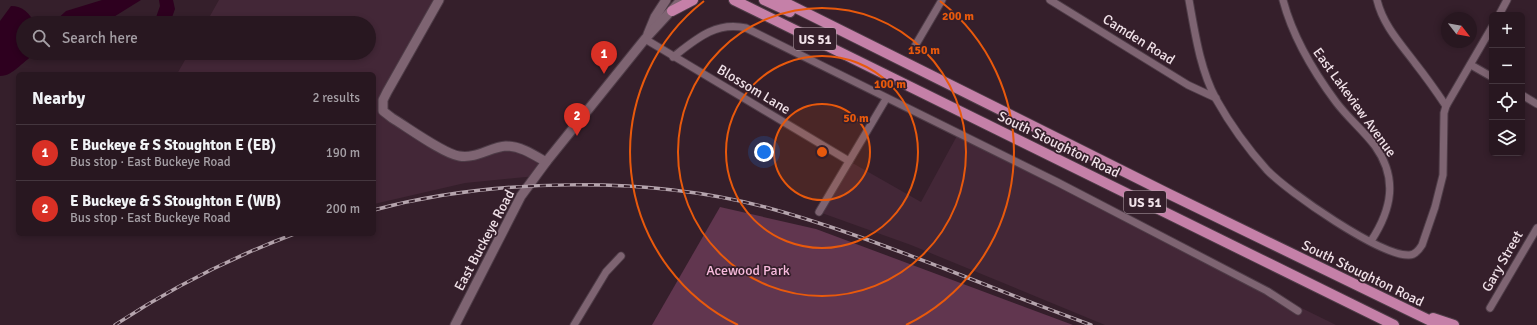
<!DOCTYPE html>
<meta charset="utf-8">
<style>
:root{--surface:#281720;--page:#302029;--text:#f1f3f6;--muted:#a59fa5;--line:#44363e;--accent:#d93025}
body{margin:0;font-family:Signika,sans-serif;background:var(--page);color:var(--text)}
.controls{position:absolute;right:12px;top:12px;display:grid;overflow:hidden;border-radius:6px;box-shadow:0 2px 6px #0003}
.controls button{width:36px;height:36px;display:grid;place-items:center;padding:0;border:0;border-bottom:1px solid var(--line);background:var(--surface);color:var(--text);font:20px sans-serif}
.compass{position:absolute;left:1441px;top:12px;width:36px;height:36px;border-radius:50%;background:var(--surface);box-shadow:0 2px 6px #0003;rotate:121deg}
.you{position:absolute;left:764px;top:152px;width:14px;height:14px;margin:-10px;border:3px solid #fff;border-radius:50%;background:#1a73e8;box-shadow:0 0 0 6px #1a73e833}
.badge{display:grid;place-items:center;width:26px;height:26px;border-radius:50%;background:var(--accent);color:#fff;font-size:13px;font-weight:700}
.pin{position:absolute;translate:-50% -33px;filter:drop-shadow(0 1px 2px #0008)}
.pin::after{content:'';position:absolute;top:21px;width:14px;height:12px;background:inherit;clip-path:polygon(0 0,100% 0,50% 100%)}
.list{margin:0;padding:0;list-style:none}
h2{display:flex;justify-content:space-between;align-items:center;height:52px;margin:0;padding:0 16px;font-size:17px}
h2 small{font-size:13px;font-weight:400;color:var(--muted)}
.list li{display:grid;grid-template-columns:26px 1fr auto;gap:12px;align-items:center;box-sizing:border-box;height:56px;padding:0 16px;border-top:1px solid var(--line)}
.list b{display:block;font-size:15px;white-space:nowrap}
.list p{margin:0;font-size:13px;white-space:nowrap;color:var(--muted)}
.list em{font-size:13px;font-style:normal;color:var(--muted)}
.icon{flex:none;width:22px;height:22px;fill:none;stroke:currentColor;stroke-width:2;stroke-linecap:round;stroke-linejoin:round}
.map{position:relative;flex:none;width:1537px;height:325px;overflow:hidden}
.search{position:absolute;background:var(--surface);box-shadow:0 2px 6px #0003;left:16px;top:16px;width:360px;height:44px;display:flex;align-items:center;gap:10px;box-sizing:border-box;padding:0 14px;border-radius:22px;color:var(--muted);font-size:15px}
.panel{position:absolute;background:var(--surface);box-shadow:0 2px 6px #0003;left:16px;top:72px;width:360px;height:164px;border-radius:6px}
.map>svg:first-child{display:block}
.built{fill:#432737}
.green{fill:#61364f}
.water{fill:#2e001f}
.lines{fill:none;stroke-linecap:round;stroke-linejoin:round}
.street-casing{stroke:#4e3c47;stroke-width:9}
.secondary-casing{stroke:#4e3c47;stroke-width:11}
.primary-casing{stroke:#4e3c47;stroke-width:12}
.street{stroke:#7e6472;stroke-width:7}
.secondary{stroke:#7e6472;stroke-width:9}
.primary{stroke:#c580a8;stroke-width:10}
.rail-casing{stroke:#b5a4ad;stroke-width:3.5}
.rail{stroke:#351f2b;stroke-width:2;stroke-dasharray:6;stroke-linecap:butt}
.ring{fill:none;stroke:#e8590c;stroke-width:2}
.labels{text-anchor:middle;stroke-width:3.5;stroke-linejoin:round;paint-order:stroke}
.shield{fill:#351f2b;stroke:#b8a7af;stroke-width:1}
.shield-label{font-size:13px;font-weight:bold;fill:#f0e1e8}
.street-label{font-size:14px;fill:#f0e1e8;stroke:#351f2b}
.park-label{font-size:14px;fill:#f8bbdd;stroke:#351f2b}
.centre{fill:#e8590c;stroke:#351f2b;stroke-width:2}
.ring-label{font-size:12px;text-anchor:middle;font-weight:bold;fill:#e8590c;stroke:#351f2b;stroke-width:3.5;stroke-linejoin:round;paint-order:stroke}
</style>
<div class="map">
<svg width="1537" height="325" viewBox="0 0 1537 325">
<rect width="100%" height="100%" fill="#351f2b"/>
<!-- built -->
<g class="built">
<path d="M219,0h220l-57,108 74,48 46,-9 44,15 -10,14 -71,7 -91,21v-130h-197l12,-21h180v-30h-163z"/>
<path d="M958,134l309,157 69,34h-231l-194,-80 -92,-33 30,-51 72,41z"/>
</g>
<!-- green -->
<path class="green" d="M720,207l96,22 257,96h-421z"/>
<!-- water -->
<g class="water">
<path d="M102,0h39l-37,23h-51l13,-12z"/>
<path d="M159,0h14l2,9 -5,14h-16l6,-17z"/>
<path d="M11,6c12,0 18,7 24,17h-12v30h15c-15,6 -23,23 -38,23v-55z"/>
</g>
<g class="lines">
<!-- street casing -->
<g class="street-casing">
<g id="street">
<path d="M1050,0l138,85 28,13"/>
<path d="M1189,0c6,33 11,69 27,99 14,25 32,50 51,71 21,22 113,86 142,85 6,0 10,-5 13,-10l13,-38 8,-32 1,-62 2,-7c-10,-15 -20,-29 -31,-43 -15,-20 -32,-38 -38,-63"/>
<path d="M1283,0c10,38 30,71 53,102 12,16 27,28 39,44 23,32 17,63 -4,95"/>
<path d="M1499,15l8,-15"/>
<path d="M645,39l204,122"/>
<path d="M915,46l27,-46"/>
<path d="M673,57c23,-18 43,-36 73,-29l311,154 210,109 31,20"/>
<path d="M1471,65l21,12"/>
<path d="M1522,95l15,9"/>
<path d="M1446,106l46,-79"/>
<path d="M819,212l67,-113"/>
<path d="M1490,308l47,-80"/>
<path d="M574,325l32,-53 15,-16"/>
</g>
</g>
<!-- secondary casing -->
<g class="secondary-casing">
<g id="secondary">
<path d="M439,0l-52,92 -4,8v11l9,7c15,9 52,36 67,38 18,3 31,-9 47,-10 15,0 28,9 40,16"/>
<path d="M648,34l7,-17 11,-17"/>
<path d="M455,325l66,-129 25,-34 99,-123 36,-39"/>
</g>
</g>
<!-- primary casing -->
<g class="primary-casing">
<g id="primary">
<path d="M734,0l660,325"/>
<path d="M764,0l26,12"/>
<path d="M780,0l387,193 272,132"/>
<path d="M672,11l21,-11"/>
<path d="M1433,318l21,7"/>
</g>
</g>
<!-- street -->
<use href="#street" class="street"/>
<!-- secondary -->
<use href="#secondary" class="secondary"/>
<!-- primary -->
<use href="#primary" class="primary"/>
<!-- rail casing -->
<g class="rail-casing">
<g id="rail">
<path d="M374,210c119,-32 272,-34 391,-3 63,17 123,40 183,63 48,19 95,37 143,55"/>
<path d="M115,325c56,-37 115,-67 179,-91"/>
</g>
</g>
<!-- rail -->
<use href="#rail" class="rail"/>
</g>
<!-- distance rings -->
<circle cx="822" cy="152" r="48" fill="#e8590c" fill-opacity=".12"/>
<g class="ring">
<circle cx="822" cy="152" r="48"/>
<circle cx="822" cy="152" r="96"/>
<circle cx="822" cy="152" r="144"/>
<path d="M738 325A192 192 0 0 1 704 1M940 1A192 192 0 0 1 906 325"/>
</g>
<g class="labels">
<!-- shield labels -->
<g class="shield">
<rect x="794" y="28" width="42" height="22" rx="3"/>
<rect x="1124" y="191" width="42" height="22" rx="3"/>
</g>
<g class="shield-label">
<text x="815" y="44">US 51</text>
<text x="1145" y="207">US 51</text>
</g>
<!-- street labels -->
<g class="street-label">
<text transform="translate(1139 39) rotate(32)" y="5">Camden Road</text>
<text transform="translate(754 89) rotate(31)" y="5">Blossom Lane</text>
<text transform="translate(1355 102) rotate(54)" y="5">East Lakeview Avenue</text>
<text transform="translate(1059 144) rotate(26)" y="5">South Stoughton Road</text>
<text transform="translate(484 240) rotate(-62)" y="5">East Buckeye Road</text>
<text transform="translate(1502 261) rotate(-60)" y="5">Gary Street</text>
<text transform="translate(1363 273) rotate(26)" y="5">South Stoughton Road</text>
</g>
<!-- park labels -->
<g class="park-label">
<text x="748" y="275">Acewood Park</text>
</g>
</g>
<circle cx="822" cy="152" r="6" class="centre"/>
<g class="ring-label">
<text x="958" y="20">200 m</text>
<text x="924" y="54">150 m</text>
<text x="890" y="88">100 m</text>
<text x="856" y="122">50 m</text>
</g>
</svg>
<div class="controls">
<button>+</button>
<button>−</button>
<button><svg class="icon" aria-label="locate" viewBox="0 0 24 24"><circle cx="12" cy="12" r="6"/><path d="M12 2v4M12 18v4M2 12h4M18 12h4"/></svg></button>
<button><svg class="icon" aria-label="layers" viewBox="0 0 24 24"><path d="M12 4l9 5-9 5-9-5zM3 14l9 5 9-5"/></svg></button>
</div>
<svg class="compass" viewBox="-18 -18 36 36"><path d="M0-13l5 13h-10z" fill="#e53935"/><path d="M0 13l5-13h-10z" fill="#a59fa5"/></svg>
<div class="you"></div>
<div class="pin badge" style="left:604px;top:74px">1</div>
<div class="pin badge" style="left:577px;top:136px">2</div>
<div class="search"><svg class="icon" aria-label="search" viewBox="0 0 24 24"><circle cx="10" cy="10" r="6"/><path d="M15 15l6 6"/></svg>Search here</div>
<section class="panel">
<h2>Nearby<small>2 results</small></h2>
<ul class="list">
<li><span class="badge">1</span><div><b>E Buckeye &amp; S Stoughton E (EB)</b><p>Bus stop · East Buckeye Road</p></div><em>190 m</em></li>
<li><span class="badge">2</span><div><b>E Buckeye &amp; S Stoughton E (WB)</b><p>Bus stop · East Buckeye Road</p></div><em>200 m</em></li>
</ul>
</section>
</div>
